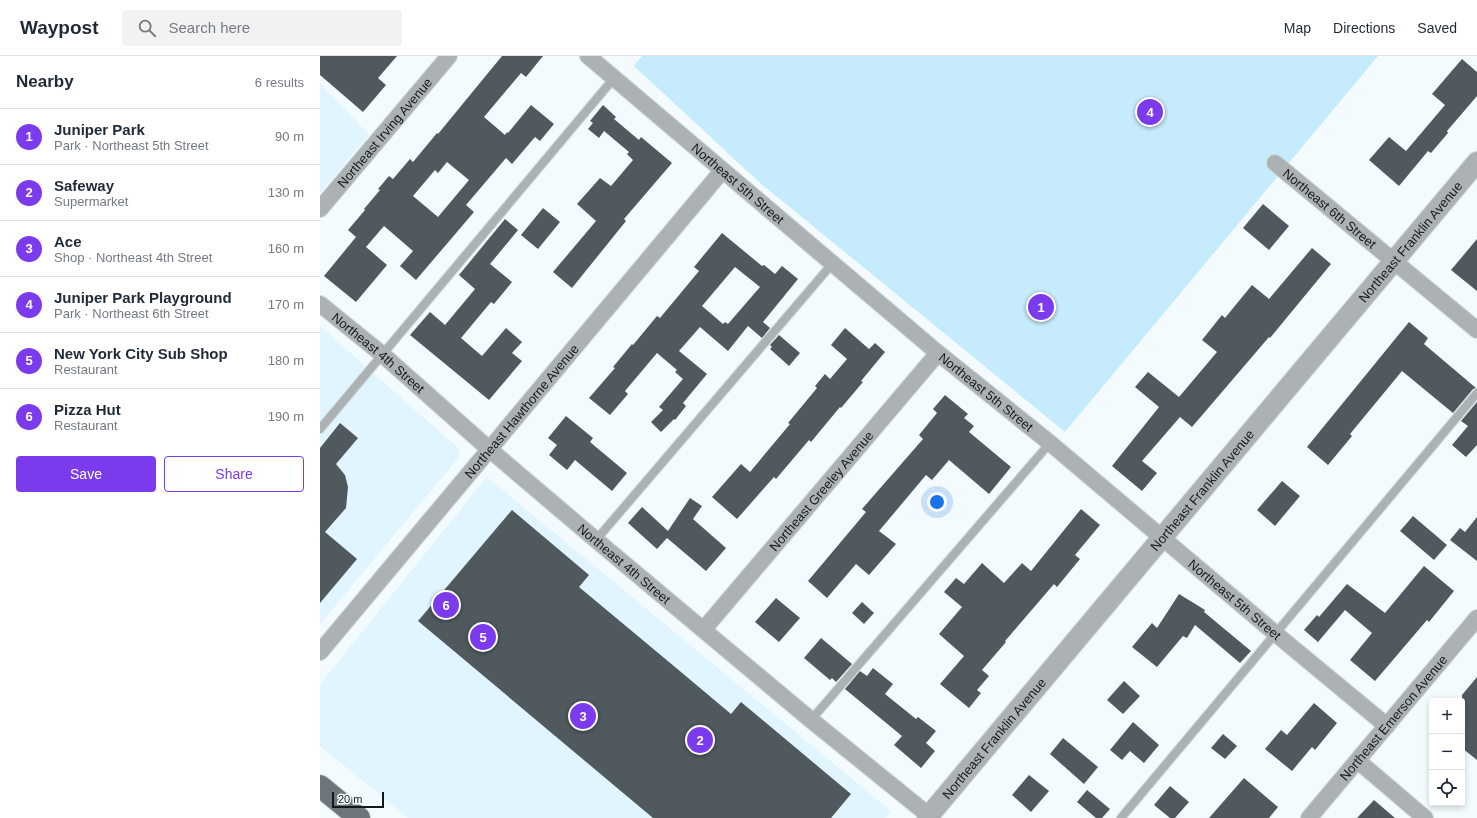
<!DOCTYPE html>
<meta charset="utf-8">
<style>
:root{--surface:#fff;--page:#f2f2f3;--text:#1f2937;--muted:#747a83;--line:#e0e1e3;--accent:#7c3aed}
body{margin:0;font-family:Helvetica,sans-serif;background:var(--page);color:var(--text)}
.controls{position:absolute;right:12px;bottom:12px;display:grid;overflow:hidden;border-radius:4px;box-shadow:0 2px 6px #0003}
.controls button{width:36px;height:36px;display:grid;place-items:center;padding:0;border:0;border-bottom:1px solid var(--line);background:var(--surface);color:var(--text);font:20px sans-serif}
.scale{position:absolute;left:12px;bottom:10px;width:52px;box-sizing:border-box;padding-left:4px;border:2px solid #13181a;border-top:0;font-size:11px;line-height:14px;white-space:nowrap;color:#13181a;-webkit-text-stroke:3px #f3fbfe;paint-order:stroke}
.you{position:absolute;left:617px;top:446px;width:14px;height:14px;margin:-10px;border:3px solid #fff;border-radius:50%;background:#1a73e8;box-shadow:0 0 0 6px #1a73e833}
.badge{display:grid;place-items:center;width:26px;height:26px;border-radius:50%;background:var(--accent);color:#fff;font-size:13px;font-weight:700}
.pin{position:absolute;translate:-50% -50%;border:2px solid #fff;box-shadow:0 1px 4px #0006}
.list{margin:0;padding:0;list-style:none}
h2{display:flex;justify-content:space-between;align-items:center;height:52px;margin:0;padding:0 16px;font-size:17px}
h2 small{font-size:13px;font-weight:400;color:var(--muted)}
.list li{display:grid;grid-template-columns:26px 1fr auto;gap:12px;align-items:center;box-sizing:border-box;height:56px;padding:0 16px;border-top:1px solid var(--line)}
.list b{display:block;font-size:15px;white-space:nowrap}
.list p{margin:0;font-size:13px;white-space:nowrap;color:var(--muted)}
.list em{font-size:13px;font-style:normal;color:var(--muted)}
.actions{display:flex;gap:8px;padding:12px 16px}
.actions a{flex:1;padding:9px 0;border:1px solid var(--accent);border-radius:4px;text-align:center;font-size:14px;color:var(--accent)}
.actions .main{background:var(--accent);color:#fff}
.icon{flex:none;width:22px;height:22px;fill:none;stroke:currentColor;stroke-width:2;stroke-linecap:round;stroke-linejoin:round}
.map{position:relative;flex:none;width:1157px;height:762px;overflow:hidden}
header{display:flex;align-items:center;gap:24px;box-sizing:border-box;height:56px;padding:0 20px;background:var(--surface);border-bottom:1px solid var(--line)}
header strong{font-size:19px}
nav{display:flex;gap:22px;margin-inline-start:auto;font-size:14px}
.search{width:280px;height:36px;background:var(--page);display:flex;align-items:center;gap:10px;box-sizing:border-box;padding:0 14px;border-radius:4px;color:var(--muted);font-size:15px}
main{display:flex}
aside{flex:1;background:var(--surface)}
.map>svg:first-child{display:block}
.built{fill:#e0f5ff}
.green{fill:#c5ebfc}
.building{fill:#4f595e;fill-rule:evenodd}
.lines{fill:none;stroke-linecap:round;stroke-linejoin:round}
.service-casing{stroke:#cfd7da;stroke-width:10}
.minor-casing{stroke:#cfd7da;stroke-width:18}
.tertiary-casing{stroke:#cfd7da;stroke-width:22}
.primary-casing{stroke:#cfd7da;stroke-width:24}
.service{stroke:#acb2b4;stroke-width:8}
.minor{stroke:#acb2b4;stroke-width:16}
.tertiary{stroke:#acb2b4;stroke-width:20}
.primary{stroke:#6d767b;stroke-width:22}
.labels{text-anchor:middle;stroke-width:4;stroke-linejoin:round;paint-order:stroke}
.street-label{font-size:13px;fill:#13181a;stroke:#f3fbfe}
</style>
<header>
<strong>Waypost</strong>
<div class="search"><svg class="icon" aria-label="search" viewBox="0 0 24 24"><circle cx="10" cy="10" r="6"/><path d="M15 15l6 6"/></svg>Search here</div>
<nav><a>Map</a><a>Directions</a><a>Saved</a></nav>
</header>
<main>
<aside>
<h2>Nearby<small>6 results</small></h2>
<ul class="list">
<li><span class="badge">1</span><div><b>Juniper Park</b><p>Park · Northeast 5th Street</p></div><em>90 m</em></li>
<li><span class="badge">2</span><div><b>Safeway</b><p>Supermarket</p></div><em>130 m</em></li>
<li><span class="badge">3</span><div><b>Ace</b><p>Shop · Northeast 4th Street</p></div><em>160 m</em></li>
<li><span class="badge">4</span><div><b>Juniper Park Playground</b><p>Park · Northeast 6th Street</p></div><em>170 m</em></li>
<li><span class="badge">5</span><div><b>New York City Sub Shop</b><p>Restaurant</p></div><em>180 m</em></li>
<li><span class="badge">6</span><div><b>Pizza Hut</b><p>Restaurant</p></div><em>190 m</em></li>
</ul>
<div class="actions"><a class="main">Save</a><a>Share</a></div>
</aside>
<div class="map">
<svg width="1157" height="762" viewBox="0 0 1157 762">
<rect width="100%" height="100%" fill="#f3fbfe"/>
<!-- built -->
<g class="built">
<path d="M0,27l49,52 -49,58z"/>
<path d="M0,270l138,122 1,9 -139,167z"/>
<path d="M167,421l404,334 -6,7h-477l-88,-72v-62z"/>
</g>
<!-- green -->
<path class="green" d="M322,0h736l-313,376 -306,-250 -125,-116z"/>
<!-- building -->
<g class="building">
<path d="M0,0h77l-19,22 8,7 -23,27 -43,-37z"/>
<path d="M182,0h41l-17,21 -5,-4 -37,44 21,18 2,-3 1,1 23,-28 23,19 -14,17 -5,-4 -23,27 -6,-6 -40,47 8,7 -58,68 -16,-14 13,-15 -29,-25 -18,21 21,18 -31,37 -32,-26 32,-39 -8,-7 17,-20 -1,-1 16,-19 -2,-1 11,-13 4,3 17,-20 3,3 24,-29 1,1zM127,106l22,18 -31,37 -25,-21 22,-26 3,3z"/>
<path d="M1142,3l15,13v24l-30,35 1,2 -17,20 -3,-2 -29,35 -30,-26 20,-23 17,14 39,-46 -13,-11z"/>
<path d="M283,49l13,12 -2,2 25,21 2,-3 31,26 -48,56 2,2 -54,67 -19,-16 43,-51 -19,-17 23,-26 11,8 22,-26 -6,-6 2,-2 -25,-21 -5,7 -11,-9 5,-6 -3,-2z"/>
<path d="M943,148l26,22 -20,24 -26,-22z"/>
<path d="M223,152l17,14 -22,27 -17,-14z"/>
<path d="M185,163l13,11 -28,34 22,18 -18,22 -3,-2 -30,36 21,18 24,-28 16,14 -10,11 10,8 -33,39 -79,-65 20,-23 15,13 30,-36 -16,-14z"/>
<path d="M402,177l40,33 2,-1 11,9 7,-8 16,13 -35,43 7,6 -8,10 -14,-12 -20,25 -28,-24 -21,24 28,23 -24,29 3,3 -11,14 -1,-1 -13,13 -10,-10 12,-12 -4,-3 24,-28 -8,-7 2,-2 -20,-17 -32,38 3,3 -18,21 -21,-17 26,-30 -2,-1 19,-23 1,1 24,-29 3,2 39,-47 -5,-4zM415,211l25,20 -32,37 -3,-2 -2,2 -21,-18z"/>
<path d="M1157,183v52l-26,-21z"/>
<path d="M992,192l19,16 -61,74 -1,-1 -77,90 -12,-10 -38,44 15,12 -15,18 -30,-25 47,-59 -24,-20 13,-15 31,25 38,-45 -15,-12 20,-25 3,3 27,-33 17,14z"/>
<path d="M1089,266l19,16 -4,6 52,44 -3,1 -20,24 -51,-42 -52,63 2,2 -24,29 -21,-18z"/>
<path d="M525,272l24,21 6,-6 10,9 -24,29 2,1 -22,26 -1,-1 -29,35 -2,-2 -33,39 -2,-2 -37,42 -25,-22 29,-33 9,8 40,-48 -2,-1 29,-35 -2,-2 10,-12 5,5 17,-20 -16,-14z"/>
<path d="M459,279l21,18 -11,13 -19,-17 2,-2 -2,-2z"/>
<path d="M625,339l23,19 -4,4 10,8 -5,6 42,35 -22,27 -40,-34 -17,20 -6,-5 -47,56 17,13 -27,31 -13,-11 -29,34 -19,-17 58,-69 -4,-3 61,-70 -4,-4 18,-22 -4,-4z"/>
<path d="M1157,346v43l-11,12 -14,-12 16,-19 -7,-5z"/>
<path d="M246,360l27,22 -3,4 37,31 -15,18 -37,-31 -8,10 -18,-15 8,-10 -9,-7z"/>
<path d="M20,367l18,15 -22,26 9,11 3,12 -2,21 -21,24 32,27 -37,44v-155z"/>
<path d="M962,425l18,15 -25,30 -18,-16z"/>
<path d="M370,442l12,8 -9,13 33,29 -20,23 -39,-33 -10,11 -29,-26 14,-16 26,24z"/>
<path d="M761,453l19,16 -25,30 5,4 -23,28 -3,-3 -49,57 1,1 -24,28 7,6 -12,14 4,3 -12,15 -29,-24 24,-28 -25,-22 23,-27 -18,-15 12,-14 8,6 18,-21 22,20 18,-20 9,8z"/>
<path d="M192,454l77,65 -10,12 96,80 56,47 10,-12 110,92 -20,24h-178l-235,-197z"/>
<path d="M1093,460l34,29 -13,15 -34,-29z"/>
<path d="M1157,461v44l-27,-21 10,-12 5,4z"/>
<path d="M1104,510l30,25 -25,31 -2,-2 -52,61 -25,-21 22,-27 -27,-23 -27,32 -14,-12 13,-15 2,2 28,-33 38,29z"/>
<path d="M859,538l26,16 -1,2 47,39 -11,12 -45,-38 -8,13 -4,-2 -26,31 -25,-20 20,-24 5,5z"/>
<path d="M456,542l24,20 -21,24 -24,-20z"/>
<path d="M542,546l12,11 -10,11 -12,-11z"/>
<path d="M501,582l31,26 -16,18 -4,-4 -2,2 -26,-22z"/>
<path d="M553,612l20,16 -8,10 31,25 2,-2 18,14 -10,12 9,8 -14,17 -27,-23 8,-9 -57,-47 15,-18 7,5z"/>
<path d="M1157,621v83l-15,-12v-53z"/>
<path d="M804,625l16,15 -17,18 -16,-14z"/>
<path d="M994,647l23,20 -22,27 -3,-3 -20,24 -27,-22 16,-19 6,5z"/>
<path d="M813,666l26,23 -15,18 -14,-12 -8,9 -12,-10z"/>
<path d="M903,678l14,12 -12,13 -14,-11z"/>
<path d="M743,682l35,29 -14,17 -34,-30z"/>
<path d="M709,719l20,16 -18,21 -19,-17z"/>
<path d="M924,722l34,29 -9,11h-60z"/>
<path d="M850,730l19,16 -14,16h-5l-16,-13z"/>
<path d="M767,734l23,19 -8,9h-6l-19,-16z"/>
<path d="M1054,744l21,18h-38z"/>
</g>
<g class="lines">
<!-- service casing -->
<g class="service-casing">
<g id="service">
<path d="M0,373l294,-351"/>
<path d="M276,484l236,-276"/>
<path d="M491,664l239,-277"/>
<path d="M801,762l356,-425"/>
</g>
</g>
<!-- minor casing -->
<g class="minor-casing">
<g id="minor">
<path id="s1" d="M268,0l350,297 112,90 226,191 111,92"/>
<path id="s2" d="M955,107l202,167"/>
<path id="s3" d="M0,153l129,-153"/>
<path id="s4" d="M0,248l63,51 106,94 107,91 215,180 121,98"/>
<path id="s5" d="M384,573l234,-276"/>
<path id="s6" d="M0,596l402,-481"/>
<path d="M1038,705l67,57"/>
<path id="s7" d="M989,762l168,-200"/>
</g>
</g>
<!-- tertiary casing -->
<g class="tertiary-casing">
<g id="tertiary">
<path id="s8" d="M607,762l550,-656"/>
</g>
</g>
<!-- primary casing -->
<g class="primary-casing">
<path id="primary" d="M0,730l39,32"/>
</g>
<!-- service -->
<use href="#service" class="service"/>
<!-- minor -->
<use href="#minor" class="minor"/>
<!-- tertiary -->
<use href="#tertiary" class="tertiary"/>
<!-- primary -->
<use href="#primary" class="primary"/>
</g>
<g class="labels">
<!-- street labels -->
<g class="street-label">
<text dy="5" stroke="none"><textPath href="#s3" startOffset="100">Northeast Irving Avenue</textPath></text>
<text dy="5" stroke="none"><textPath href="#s1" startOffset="197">Northeast 5th Street</textPath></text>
<text dy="5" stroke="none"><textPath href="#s2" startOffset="71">Northeast 6th Street</textPath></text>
<text dy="5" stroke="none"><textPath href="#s8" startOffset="752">Northeast Franklin Avenue</textPath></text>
<text dy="5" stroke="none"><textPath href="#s4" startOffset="76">Northeast 4th Street</textPath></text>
<text dy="5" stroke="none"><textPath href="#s1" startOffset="521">Northeast 5th Street</textPath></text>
<text dy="5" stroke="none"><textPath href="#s6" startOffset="314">Northeast Hawthorne Avenue</textPath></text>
<text dy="5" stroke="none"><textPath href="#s8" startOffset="428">Northeast Franklin Avenue</textPath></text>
<text dy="5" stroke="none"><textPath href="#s5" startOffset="181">Northeast Greeley Avenue</textPath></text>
<text dy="5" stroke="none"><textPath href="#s4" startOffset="400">Northeast 4th Street</textPath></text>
<text dy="5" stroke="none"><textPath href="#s1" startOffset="845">Northeast 5th Street</textPath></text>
<text dy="5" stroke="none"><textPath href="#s7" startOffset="131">Northeast Emerson Avenue</textPath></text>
<text dy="5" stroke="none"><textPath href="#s8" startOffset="104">Northeast Franklin Avenue</textPath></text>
</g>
</g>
</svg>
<div class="controls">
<button>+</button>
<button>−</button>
<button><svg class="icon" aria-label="locate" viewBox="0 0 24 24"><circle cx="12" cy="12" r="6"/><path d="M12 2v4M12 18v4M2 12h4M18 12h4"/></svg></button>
</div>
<div class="scale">20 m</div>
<div class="you"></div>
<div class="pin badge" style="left:721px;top:251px">1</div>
<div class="pin badge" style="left:380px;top:684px">2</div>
<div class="pin badge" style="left:263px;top:660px">3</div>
<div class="pin badge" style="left:830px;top:56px">4</div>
<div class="pin badge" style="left:163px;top:581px">5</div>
<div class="pin badge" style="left:126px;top:549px">6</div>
</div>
</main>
